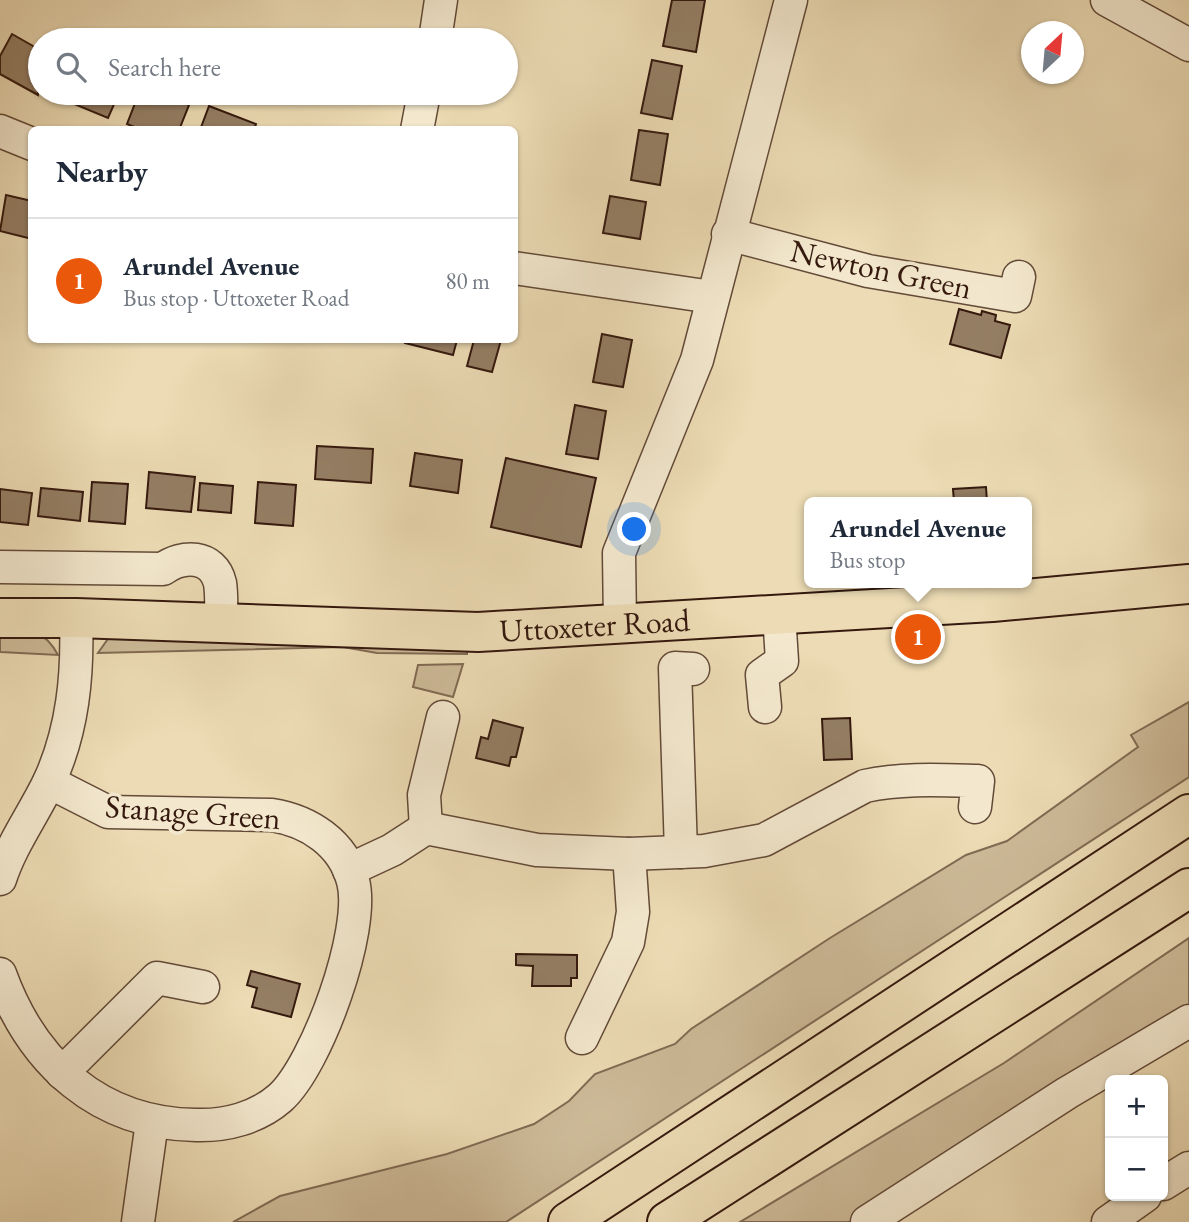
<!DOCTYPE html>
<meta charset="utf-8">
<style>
:root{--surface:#fff;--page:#f2f2f3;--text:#1f2937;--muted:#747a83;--line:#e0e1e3;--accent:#ea580c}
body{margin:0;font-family:"EB Garamond",serif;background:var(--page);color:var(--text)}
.controls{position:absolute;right:21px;bottom:21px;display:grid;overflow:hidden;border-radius:10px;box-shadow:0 2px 5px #0004}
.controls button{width:63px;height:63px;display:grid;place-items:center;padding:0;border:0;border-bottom:2px solid var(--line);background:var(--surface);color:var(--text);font:35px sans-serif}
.compass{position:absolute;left:1021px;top:21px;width:63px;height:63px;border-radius:50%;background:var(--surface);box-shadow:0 2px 5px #0004;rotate:26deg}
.you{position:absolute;left:635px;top:530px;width:24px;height:24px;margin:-18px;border:5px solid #fff;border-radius:50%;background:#1a73e8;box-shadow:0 0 0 10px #1a73e833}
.badge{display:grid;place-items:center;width:46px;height:46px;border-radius:50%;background:var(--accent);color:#fff;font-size:23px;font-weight:700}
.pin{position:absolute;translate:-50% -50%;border:4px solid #fff;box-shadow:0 2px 7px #0006}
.popup{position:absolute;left:804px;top:497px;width:228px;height:91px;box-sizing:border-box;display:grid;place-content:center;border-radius:10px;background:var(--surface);filter:drop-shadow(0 2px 5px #0005);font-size:23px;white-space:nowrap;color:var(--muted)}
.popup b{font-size:26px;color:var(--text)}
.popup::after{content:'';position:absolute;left:50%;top:100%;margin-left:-14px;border:14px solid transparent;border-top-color:var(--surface)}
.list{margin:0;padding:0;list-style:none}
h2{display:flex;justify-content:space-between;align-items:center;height:91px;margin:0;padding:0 28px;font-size:30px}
h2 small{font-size:23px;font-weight:400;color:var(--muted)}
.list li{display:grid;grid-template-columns:46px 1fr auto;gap:21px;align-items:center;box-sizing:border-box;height:126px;padding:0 28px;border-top:2px solid var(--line)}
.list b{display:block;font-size:26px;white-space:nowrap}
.list p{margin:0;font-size:23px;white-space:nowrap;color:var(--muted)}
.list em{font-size:23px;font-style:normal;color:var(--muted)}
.icon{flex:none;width:38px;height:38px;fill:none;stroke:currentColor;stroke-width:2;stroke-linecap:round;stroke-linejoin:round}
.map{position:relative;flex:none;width:1189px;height:1222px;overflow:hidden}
.search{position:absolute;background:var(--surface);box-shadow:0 2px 5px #0004;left:28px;top:28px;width:490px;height:77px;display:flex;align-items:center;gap:18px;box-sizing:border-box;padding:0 24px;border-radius:38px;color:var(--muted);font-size:26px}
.panel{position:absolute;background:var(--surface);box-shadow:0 2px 5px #0004;left:28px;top:126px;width:490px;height:217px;border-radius:10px}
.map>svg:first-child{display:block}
.green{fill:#cdba98;stroke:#816a53;stroke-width:2}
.building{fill:#947e64;stroke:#35190e;stroke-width:2}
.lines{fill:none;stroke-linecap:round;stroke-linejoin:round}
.minor-casing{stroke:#634a38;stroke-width:35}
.major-casing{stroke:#35190e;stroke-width:42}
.highway-casing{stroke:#35190e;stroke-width:42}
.minor{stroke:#f3e8ce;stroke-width:32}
.major{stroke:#ecdbb4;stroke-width:38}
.highway{stroke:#ecdbb4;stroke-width:38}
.labels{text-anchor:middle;stroke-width:7;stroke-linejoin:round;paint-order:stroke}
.street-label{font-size:32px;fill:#35190e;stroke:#f3e8ce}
</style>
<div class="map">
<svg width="1189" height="1222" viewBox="0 0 1189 1222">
<rect width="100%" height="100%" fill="#ecdbb4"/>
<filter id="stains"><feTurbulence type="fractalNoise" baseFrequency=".00286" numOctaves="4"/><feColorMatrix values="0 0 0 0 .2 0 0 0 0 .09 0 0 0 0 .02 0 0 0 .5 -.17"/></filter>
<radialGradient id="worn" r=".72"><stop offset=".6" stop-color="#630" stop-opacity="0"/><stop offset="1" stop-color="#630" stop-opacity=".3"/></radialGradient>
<!-- green -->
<g class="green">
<path d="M0,631c29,0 43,-4 58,24l-58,-3z"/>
<path d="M110,636l357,6v12l-90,-1 -34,-6 -245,6z"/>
<path d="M463,664l-10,33 -40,-10 5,-22z"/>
<path d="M1189,702v75l-683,445h-273l47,-26 167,-42 87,-30 35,-23 26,-27 80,-30 16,-15 139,-91 136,-83 41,-14 131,-94 -7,-12z"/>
<path d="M1189,938v71l-204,122 -134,91h-111l264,-159z"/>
</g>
<!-- building -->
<g class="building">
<path d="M672,0h33l-9,52 -33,-6z"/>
<path d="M12,34l28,16 -2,45 -38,-21v-18z"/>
<path d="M652,60l30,6 -10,53 -31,-6z"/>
<path d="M64,93h55l-11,25 -46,-19z"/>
<path d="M139,93h21l29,12 -10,25h-38l-14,-6z"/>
<path d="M209,106l47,18 -2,6h-54z"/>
<path d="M639,130l29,4 -8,51 -29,-5z"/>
<path d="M6,195l26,6v38l-32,-8z"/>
<path d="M610,196l36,6 -6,37 -37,-6z"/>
<path d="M959,309l22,6 1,-4 14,4 -1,6 15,4 -9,33 -51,-14z"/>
<path d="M602,334l30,6 -9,47 -30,-5z"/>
<path d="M406,340h51l-4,15 -48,-12z"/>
<path d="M474,340h27l-9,32 -25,-6z"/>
<path d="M575,405l31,6 -8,48 -32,-5z"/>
<path d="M317,446l56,3 -2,34 -56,-4z"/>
<path d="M415,453l47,7 -4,33 -48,-7z"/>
<path d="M506,458l90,20 -15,69 -90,-20z"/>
<path d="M149,472l46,5 -4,35 -45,-4z"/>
<path d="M92,482l36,2 -3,40 -36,-3z"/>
<path d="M258,482l38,3 -3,41 -38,-3z"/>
<path d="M200,483l33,3 -2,27 -33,-3z"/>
<path d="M986,487l1,15h-33l-1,-13z"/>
<path d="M41,488l42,4 -3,29 -42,-5z"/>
<path d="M0,489l32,4 -4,32 -28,-3z"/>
<path d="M850,718l2,41 -28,1 -2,-41z"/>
<path d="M493,720l30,8 -7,29h-5l-2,9 -33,-8 5,-21 7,2z"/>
<path d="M516,954l61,1v23h-6v8h-39l1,-20 -17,-1z"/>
<path d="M251,971l49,13 -9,33 -39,-10 5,-19 -10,-3z"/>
</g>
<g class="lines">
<!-- minor casing -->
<g class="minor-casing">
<g id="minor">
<path d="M1107,0l82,45"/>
<path d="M435,40l6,-40"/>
<path d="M417,130l7,-37"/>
<path d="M0,131l32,13"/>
<path d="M728,234l140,37 147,25 4,-19"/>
<path d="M514,268l198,29"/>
<path d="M0,567l163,2c19,-14 50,-15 57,14 2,13 1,26 1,39"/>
<path d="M620,625l-1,-72 78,-193 94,-360"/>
<path d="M765,707l-3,-32 20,-14 -3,-47"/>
<path d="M426,828l-2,-33 19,-78"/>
<path d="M681,852l-6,-184 18,1"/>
<path d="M349,870l43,-20 34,-22 111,22 92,4 75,-3 60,-11 101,-54c37,-8 75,-6 113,-5l-3,26"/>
<path d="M0,879c11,-34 33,-64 49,-97 24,-52 29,-107 27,-164"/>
<path d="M0,974c32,89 99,150 196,151 30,1 61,-7 84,-27 37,-33 86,-169 73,-217 -10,-38 -44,-60 -81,-66l-164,-3 -59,-30"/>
<path d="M582,1038l46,-96 5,-30 -4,-58"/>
<path d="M62,1073l95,-95 46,9"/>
<path d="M1163,1184l26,-16"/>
<path d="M138,1222l14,-100"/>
<path d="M867,1222l200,-129 122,-72"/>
<path d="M1108,1222l37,-26"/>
</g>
</g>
<!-- major casing -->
<g class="major-casing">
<g id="major">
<path id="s1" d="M0,618h76l402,14 514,-30 197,-18"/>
</g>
</g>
<!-- highway casing -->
<g class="highway-casing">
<g id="highway">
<path d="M568,1222l621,-408"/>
<path d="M667,1222l522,-334"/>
</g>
</g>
<!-- minor -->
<use href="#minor" class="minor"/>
<!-- major -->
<use href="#major" class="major"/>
<!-- highway -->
<use href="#highway" class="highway"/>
</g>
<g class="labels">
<!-- street labels -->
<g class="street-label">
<text transform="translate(881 269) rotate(12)" y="11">Newton Green</text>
<text dy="11" stroke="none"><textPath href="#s1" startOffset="595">Uttoxeter Road</textPath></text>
<text transform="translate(193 812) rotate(4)" y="11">Stanage Green</text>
</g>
</g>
<rect width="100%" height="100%" filter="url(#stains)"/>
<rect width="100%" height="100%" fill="url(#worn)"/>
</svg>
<div class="controls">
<button>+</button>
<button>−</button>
</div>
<svg class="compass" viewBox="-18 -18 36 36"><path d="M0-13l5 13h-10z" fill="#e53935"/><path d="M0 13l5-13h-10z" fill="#747a83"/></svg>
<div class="you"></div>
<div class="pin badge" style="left:918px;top:637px">1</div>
<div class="popup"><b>Arundel Avenue</b>Bus stop</div>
<div class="search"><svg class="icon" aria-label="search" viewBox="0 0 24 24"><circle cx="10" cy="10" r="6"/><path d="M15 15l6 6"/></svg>Search here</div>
<section class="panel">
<h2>Nearby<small></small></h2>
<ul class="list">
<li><span class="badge">1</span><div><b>Arundel Avenue</b><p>Bus stop · Uttoxeter Road</p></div><em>80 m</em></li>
</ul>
</section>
</div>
